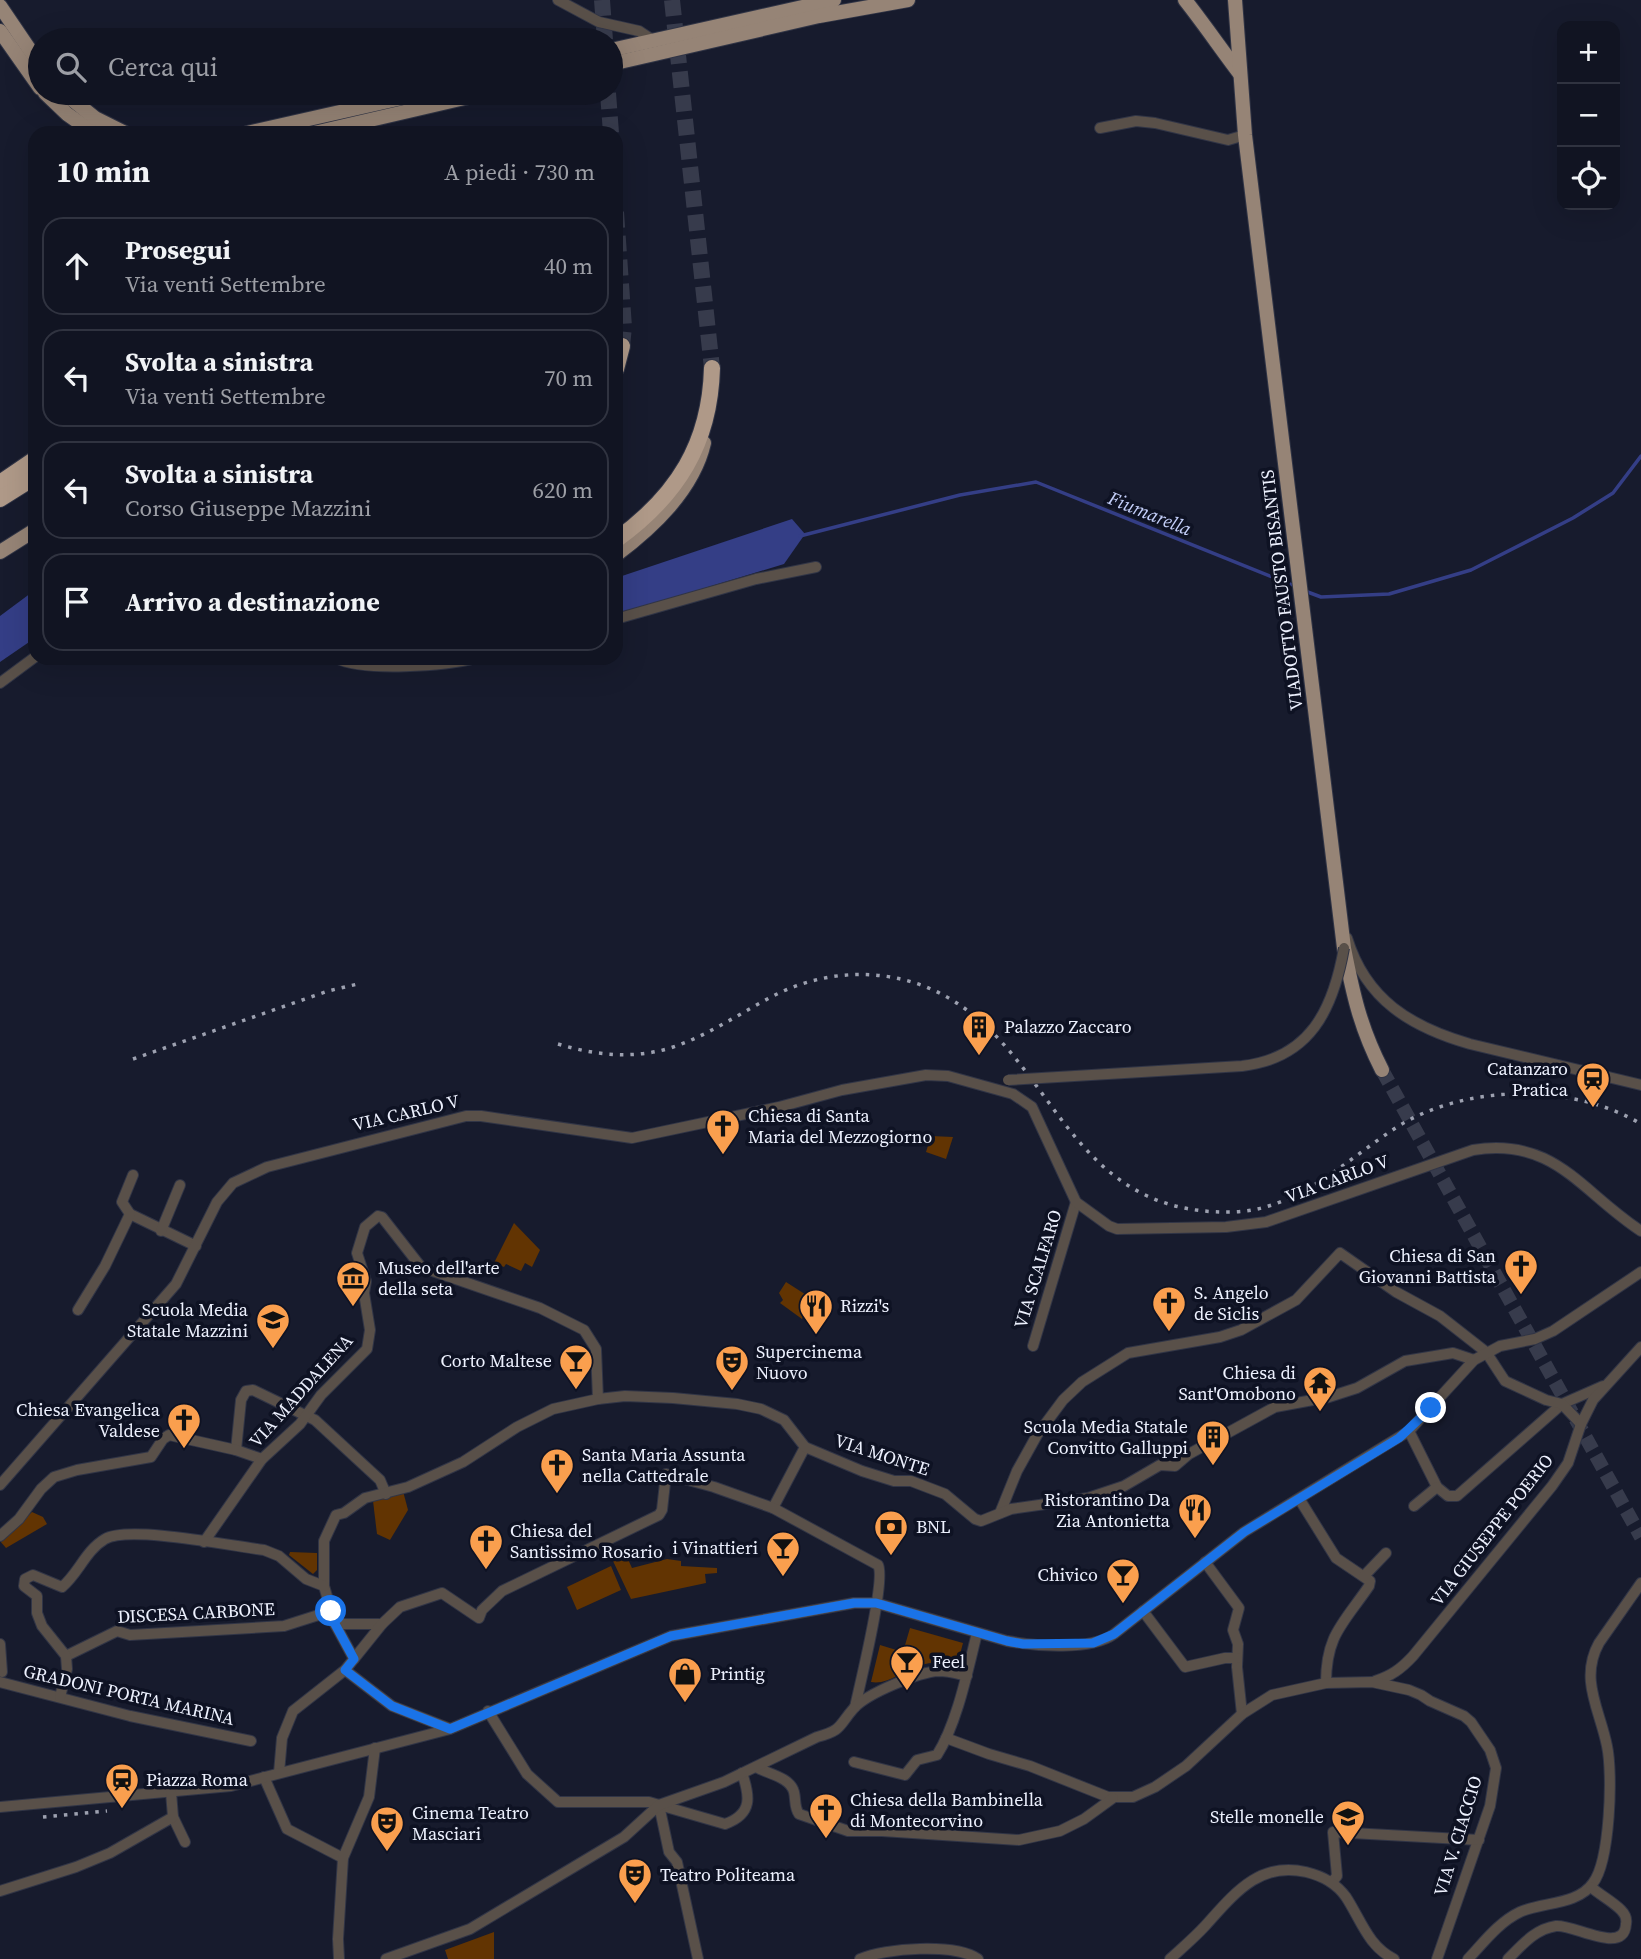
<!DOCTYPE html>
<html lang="it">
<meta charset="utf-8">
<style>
:root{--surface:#111422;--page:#1e212f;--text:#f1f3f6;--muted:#9c9ea5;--line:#303340}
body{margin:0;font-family:"Source Serif 4",serif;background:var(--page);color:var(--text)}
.controls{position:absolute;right:21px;top:21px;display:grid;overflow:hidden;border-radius:14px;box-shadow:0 7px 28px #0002}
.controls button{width:63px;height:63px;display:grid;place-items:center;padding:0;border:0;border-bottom:2px solid var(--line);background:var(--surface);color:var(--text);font:35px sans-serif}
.stop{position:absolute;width:21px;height:21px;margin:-16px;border:5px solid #1a73e8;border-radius:50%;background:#fff}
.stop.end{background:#1a73e8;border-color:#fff;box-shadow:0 2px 7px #0008}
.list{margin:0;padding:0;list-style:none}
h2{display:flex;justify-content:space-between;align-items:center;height:91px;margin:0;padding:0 28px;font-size:30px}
h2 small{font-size:23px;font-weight:400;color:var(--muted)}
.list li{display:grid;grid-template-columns:46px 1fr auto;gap:21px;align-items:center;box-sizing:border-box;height:98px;margin:0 14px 14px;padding:0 14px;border:2px solid var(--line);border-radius:21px}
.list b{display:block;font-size:26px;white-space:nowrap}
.list p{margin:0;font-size:23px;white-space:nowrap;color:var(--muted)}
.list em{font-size:23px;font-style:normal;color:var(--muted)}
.icon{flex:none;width:38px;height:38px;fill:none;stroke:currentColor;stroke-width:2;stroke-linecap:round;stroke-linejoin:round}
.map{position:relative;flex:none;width:1641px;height:1959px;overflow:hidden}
.search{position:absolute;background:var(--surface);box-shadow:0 7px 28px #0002;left:28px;top:28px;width:595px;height:77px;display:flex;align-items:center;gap:18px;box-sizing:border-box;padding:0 24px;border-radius:38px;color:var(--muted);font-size:26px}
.panel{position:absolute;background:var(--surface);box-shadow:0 7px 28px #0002;left:28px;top:126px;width:595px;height:539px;border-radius:21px}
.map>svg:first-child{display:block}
.green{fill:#623402}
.water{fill:#343e86}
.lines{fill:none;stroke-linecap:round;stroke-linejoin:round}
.stream{stroke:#343e86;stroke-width:3.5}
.major-tunnel{stroke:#373b4c;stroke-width:14;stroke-dasharray:14 7;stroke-linecap:butt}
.highway-tunnel{stroke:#373b4c;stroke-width:16;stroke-dasharray:16 8;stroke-linecap:butt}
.minor-casing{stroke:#313546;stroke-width:12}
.major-casing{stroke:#313546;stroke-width:16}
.highway-casing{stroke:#313546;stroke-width:18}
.minor{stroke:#595049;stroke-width:10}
.major{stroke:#968476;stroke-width:14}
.highway{stroke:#af9988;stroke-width:16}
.rail{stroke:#9da1b0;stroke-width:3.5;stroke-dasharray:3.5 7;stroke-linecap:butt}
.minor-bridge-casing{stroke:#313546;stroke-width:12;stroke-linecap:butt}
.minor-bridge{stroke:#595049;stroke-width:10}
.route{stroke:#1a73e8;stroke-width:9}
.labels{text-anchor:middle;stroke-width:7;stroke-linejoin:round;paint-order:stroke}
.street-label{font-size:18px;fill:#edf1fe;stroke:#0e1223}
.poi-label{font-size:18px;fill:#edf1fe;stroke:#0e1223;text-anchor:start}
.water-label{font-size:19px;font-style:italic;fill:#c4cff9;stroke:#0e1223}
</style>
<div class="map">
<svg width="1641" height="1959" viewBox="0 0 1641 1959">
<rect width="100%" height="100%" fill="#171b2d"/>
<!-- green -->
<g class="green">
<path d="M931,1136l22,1 -7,22 -20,-7z"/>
<path d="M514,1223l26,27 -8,17 -7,-4 -4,8 -15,-7 -2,3 -10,-4z"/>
<path d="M786,1282l25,16 -9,21 -22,-16 3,-3 -4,-7z"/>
<path d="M403,1491l5,19 -18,30 -13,-6 -4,-33z"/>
<path d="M32,1512l11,5 4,7 -41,24 -6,-7z"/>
<path d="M290,1552l27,1v17l-4,4 -24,-19z"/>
<path d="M626,1555l6,13 35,-9 14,2v5l36,2v5l-12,1 1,9 -75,16 -18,-38z"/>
<path d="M611,1566l10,24 -44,20 -10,-23z"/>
<path d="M910,1628l53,15 -5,19c-14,0 -26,-1 -40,4 -16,5 -30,19 -47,16l9,-37 23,7z"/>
<path d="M494,1932v27h-46l-3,-9z"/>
</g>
<!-- water -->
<g class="water">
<path d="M792,519l13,15 -21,30 -168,51v-37z"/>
<path d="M35,590v48l-35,24v-46z"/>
</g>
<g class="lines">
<!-- stream -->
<g class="stream">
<path d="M800,536l160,-41 76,-13 259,104"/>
<path d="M1305,591l16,6 68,-3 82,-24 102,-52 40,-25 28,-37"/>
</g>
<!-- major-tunnel -->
<path class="major-tunnel" d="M1382,1070l259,467"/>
<!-- highway-tunnel -->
<g class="highway-tunnel">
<path d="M602,0l3,40"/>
<path d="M672,0l40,368"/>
<path d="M608,93l3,40"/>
<path d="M616,212l8,115 -2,19"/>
</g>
<!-- minor casing -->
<g class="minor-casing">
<g id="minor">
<path d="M558,0l41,22 40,9 15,10"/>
<path d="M1100,128l36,-7 19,2 73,17 17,-5"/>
<path d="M616,619l140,-40 60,-12"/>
<path d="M336,658c27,14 110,8 140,0"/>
<path d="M0,683l35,-26"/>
<path d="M1347,938c19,62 64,89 123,106l171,41"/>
<path d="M130,1214l66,32"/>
<path d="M161,1231l19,-46"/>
<path d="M78,1310l27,-44 25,-52 -8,-12 11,-27"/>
<path d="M1033,1346l43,-144"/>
<path d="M1409,1431l28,56 11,9h9l105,-92 41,-18"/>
<path d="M236,1450l5,-50 5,-9 7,-1 62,30 65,60 6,14"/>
<path d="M0,1485l176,-201 41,-82 16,-19 34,-16 199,-51h15l151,22 147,-31 63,-17 84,-15 22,1 65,18 19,13 44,95 33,24 8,3 109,-2 40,-5 207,-72c82,-13 107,41 168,81"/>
<path d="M1300,1500l36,58 34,23 -1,5c-26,38 -43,49 -43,97"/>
<path d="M1414,1506l23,-19"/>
<path d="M773,1508l32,-61"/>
<path d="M1000,1513l17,-42 20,-36 26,-35 19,-18 46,-29 92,-16 21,-7 55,-30 44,-47 56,39 44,24 46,36 19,29 41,19 16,4 19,20"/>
<path d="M0,1536l19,-17 22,-30 13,-12 23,-7 74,-13 12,-18 6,-4 67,15 26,9"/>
<path d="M204,1542l58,-83 38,-35 21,-29 46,-46 3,-19 -6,-37 2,-12 -9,-28 8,-26 13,-11 4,1 39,50 119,41 44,22 12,19 2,50"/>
<path d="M1205,1562l34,46 -6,22 5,14 -1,23 5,47"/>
<path d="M1364,1576l22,-23"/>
<path d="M1143,1611l42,56 40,-9h12"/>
<path d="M335,1624h47"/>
<path d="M0,1644l2,28"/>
<path d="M66,1656l51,-25 13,4 154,-9 47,-15"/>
<path d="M354,1659l-19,-35 -11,-38v-45l12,-26 8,-2 21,-15 43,-11 55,-25 54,-35 36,-18 45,-10 27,-3 48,2 64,6 24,5 23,11 21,27 57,24 32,10h17l34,13 30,25 6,2 30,-12 77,-11 36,-12 36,-21 15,1 14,-12 75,-41 11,-6 54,-10 28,-9 48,-27 48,-8 21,7"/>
<path d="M345,1670l47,36 56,22"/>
<path d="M1375,1681c16,-5 26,-12 38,-25l139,-170 16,-23 13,-39 12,-24 48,-53"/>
<path d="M0,1682l130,34 121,25"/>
<path d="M60,1697l7,-28 -1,-13 -24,-30 -5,-13v-17l-13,-10 1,-7 8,-4 29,12c16,-13 24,-37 43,-48 24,-14 127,7 159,11l15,6 27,23 18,7"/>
<path d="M488,1711l39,63 31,28h91l76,22c28,-10 25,-28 17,-51"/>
<path d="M946,1738l43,16 41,12 78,31h25l22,-10 31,-21 56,-52 30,-19 54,-12 46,-1 37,8 12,5 9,6 34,15 7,6 19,28 6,18 -6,38 -53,153"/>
<path d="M854,1762l51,13 12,-15 20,-5c20,-31 31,-86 40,-122"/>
<path d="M756,1767c12,7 34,10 38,25 2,8 0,15 5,22l49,17h34l137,9 41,-9 24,-12 29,-21"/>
<path d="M279,1773l3,-35 11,-27 52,-41 37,-46 18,-17 42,-14 37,25 3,-8 20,-19 157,-76 3,-5 4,-36 48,13 59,21 105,57c8,14 -18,119 -23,142"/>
<path d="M264,1777l23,52 56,29"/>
<path d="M659,1805l10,47 8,10 21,97"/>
<path d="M0,1807l231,-21 219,-57 221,-93 183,-33h22l131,38c28,5 84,10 107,-7l130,-102 165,-101 65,-71 26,-14 35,-7 18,-8 88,-59"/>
<path d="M173,1817l12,25"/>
<path d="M1332,1882l5,-6 -4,-44 146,8"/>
<path d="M0,1891l76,-24 34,-14 63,-36 -2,-25"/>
<path d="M339,1959l-1,-20 5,-81 26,-61 6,-49"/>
<path d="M386,1959l84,-30 154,-92 35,-32 65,-23 93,-45c26,-7 21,-11 37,-29 14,-15 65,-36 85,-37 10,0 19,3 28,5"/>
<path d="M860,1959c25,-11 95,-16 118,0"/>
<path d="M1170,1959c12,-11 24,-21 35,-33 29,-32 54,-65 101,-54 17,4 30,11 40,25 15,23 22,49 48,62"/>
<path d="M1468,1959c16,-17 31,-37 52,-47 22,-10 58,-7 73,-29 17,-22 20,-109 14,-137 -7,-36 -28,-67 -8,-103l42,-60"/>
<path d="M1508,1959c14,-14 27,-30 48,-33 18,-2 68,30 70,-2 1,-5 -1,-10 -5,-14 -9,-9 -21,-15 -30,-23"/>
</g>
</g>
<!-- major casing -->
<g class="major-casing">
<g id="major">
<path d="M1185,0c19,24 36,49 55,74"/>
<path d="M1235,0l10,135 99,813c9,46 16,79 38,122"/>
<path d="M0,6l40,59"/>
<path d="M0,31l40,57"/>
<path d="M611,50l223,-50"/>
<path d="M611,64l208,-48 89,-16"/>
<path d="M45,93l22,21 27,19"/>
<path d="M64,93l31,25 30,15"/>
<path d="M247,133l177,-40"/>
<path d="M314,133l172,-40"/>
<path d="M0,552l35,-22"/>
<path d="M616,555c37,-28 77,-65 88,-112"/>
</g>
</g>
<!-- highway casing -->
<g class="highway-casing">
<g id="highway">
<path d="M616,369l6,-23"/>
<path d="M0,483l35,-24"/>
<path d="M0,499l35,-22"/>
<path d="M616,540c61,-44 94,-96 96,-172"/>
</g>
</g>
<!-- minor -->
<use href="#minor" class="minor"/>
<!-- major -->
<use href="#major" class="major"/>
<!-- highway -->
<use href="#highway" class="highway"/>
<!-- rail -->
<g class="rail">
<path d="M558,1044c36,11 72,15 109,5 40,-12 74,-37 110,-55 45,-22 97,-26 144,-9 135,50 134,231 311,227 63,-1 112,-50 162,-83 68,-45 177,-47 247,-5"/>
<path d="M133,1059l195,-68 34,-8"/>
<path d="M43,1817l64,-6"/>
</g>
<!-- minor-bridge casing -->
<g class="minor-bridge-casing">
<path id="minor-bridge" d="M1008,1080l234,-14c68,-8 91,-56 102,-118"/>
</g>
<!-- minor-bridge -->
<use href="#minor-bridge" class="minor-bridge"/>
</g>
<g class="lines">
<!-- route -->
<path class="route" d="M331,1611l4,13 19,35 -9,11 47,36 58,23 221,-93 183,-33h22l131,38 16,3 70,-1 21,-9 130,-102 155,-94 32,-30"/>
</g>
<!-- icons -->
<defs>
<g id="building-pin" transform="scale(1.75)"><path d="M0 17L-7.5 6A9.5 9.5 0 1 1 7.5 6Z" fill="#fa9f4e" stroke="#0e1223"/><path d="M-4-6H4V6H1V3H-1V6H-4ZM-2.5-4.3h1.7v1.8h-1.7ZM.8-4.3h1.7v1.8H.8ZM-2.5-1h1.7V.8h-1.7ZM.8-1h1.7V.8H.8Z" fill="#111"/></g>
<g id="station-pin" transform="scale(1.75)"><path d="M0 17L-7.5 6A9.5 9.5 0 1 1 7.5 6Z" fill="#fa9f4e" stroke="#0e1223"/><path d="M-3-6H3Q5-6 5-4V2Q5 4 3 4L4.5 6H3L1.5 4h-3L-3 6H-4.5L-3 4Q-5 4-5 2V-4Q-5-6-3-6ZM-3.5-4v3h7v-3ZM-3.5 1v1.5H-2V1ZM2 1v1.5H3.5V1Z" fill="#111"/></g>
<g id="church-pin" transform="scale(1.75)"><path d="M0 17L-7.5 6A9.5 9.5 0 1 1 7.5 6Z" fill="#fa9f4e" stroke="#0e1223"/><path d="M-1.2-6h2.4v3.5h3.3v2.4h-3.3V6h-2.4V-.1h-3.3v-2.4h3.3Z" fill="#111"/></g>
<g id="museum-pin" transform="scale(1.75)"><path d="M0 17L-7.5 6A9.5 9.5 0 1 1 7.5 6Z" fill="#fa9f4e" stroke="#0e1223"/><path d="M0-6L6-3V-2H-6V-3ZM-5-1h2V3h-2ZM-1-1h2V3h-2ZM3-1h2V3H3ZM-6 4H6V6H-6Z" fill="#111"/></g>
<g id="restaurant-pin" transform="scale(1.75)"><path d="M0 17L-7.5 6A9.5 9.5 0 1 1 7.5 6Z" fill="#fa9f4e" stroke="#0e1223"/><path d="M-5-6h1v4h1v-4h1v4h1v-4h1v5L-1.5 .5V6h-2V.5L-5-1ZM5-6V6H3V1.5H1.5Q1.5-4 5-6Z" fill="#111"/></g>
<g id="school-pin" transform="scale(1.75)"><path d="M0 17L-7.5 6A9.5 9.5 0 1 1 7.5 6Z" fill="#fa9f4e" stroke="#0e1223"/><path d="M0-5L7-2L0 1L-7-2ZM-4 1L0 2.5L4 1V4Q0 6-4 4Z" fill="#111"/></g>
<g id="bar-pin" transform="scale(1.75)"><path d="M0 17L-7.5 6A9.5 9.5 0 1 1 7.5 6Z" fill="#fa9f4e" stroke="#0e1223"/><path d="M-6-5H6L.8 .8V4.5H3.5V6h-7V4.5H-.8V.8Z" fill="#111"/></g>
<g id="theatre-pin" transform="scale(1.75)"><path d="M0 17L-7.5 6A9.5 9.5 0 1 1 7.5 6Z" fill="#fa9f4e" stroke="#0e1223"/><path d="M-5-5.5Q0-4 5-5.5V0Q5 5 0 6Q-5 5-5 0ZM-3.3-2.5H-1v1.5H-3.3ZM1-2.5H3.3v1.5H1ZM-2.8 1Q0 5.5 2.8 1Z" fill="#111"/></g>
<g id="temple-pin" transform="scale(1.75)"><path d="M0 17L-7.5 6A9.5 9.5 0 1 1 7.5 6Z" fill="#fa9f4e" stroke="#0e1223"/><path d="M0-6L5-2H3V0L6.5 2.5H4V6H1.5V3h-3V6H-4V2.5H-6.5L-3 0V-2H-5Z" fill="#111"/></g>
<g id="bank-pin" transform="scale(1.75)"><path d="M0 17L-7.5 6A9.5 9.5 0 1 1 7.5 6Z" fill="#fa9f4e" stroke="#0e1223"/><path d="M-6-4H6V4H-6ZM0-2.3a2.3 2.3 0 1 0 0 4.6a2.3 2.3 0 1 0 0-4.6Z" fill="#111"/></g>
<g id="shop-pin" transform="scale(1.75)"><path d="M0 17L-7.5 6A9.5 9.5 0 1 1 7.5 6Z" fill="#fa9f4e" stroke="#0e1223"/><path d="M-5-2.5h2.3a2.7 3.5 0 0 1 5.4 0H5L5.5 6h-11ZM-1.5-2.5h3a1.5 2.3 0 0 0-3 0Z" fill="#111"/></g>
</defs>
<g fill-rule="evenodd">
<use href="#building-pin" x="979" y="1027"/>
<use href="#station-pin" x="1593" y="1079"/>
<use href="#church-pin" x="723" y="1126"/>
<use href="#church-pin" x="1521" y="1266"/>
<use href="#museum-pin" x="353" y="1278"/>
<use href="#church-pin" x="1169" y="1303"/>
<use href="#restaurant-pin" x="816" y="1306"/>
<use href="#school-pin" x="273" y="1320"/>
<use href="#bar-pin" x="576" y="1361"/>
<use href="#theatre-pin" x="732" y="1362"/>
<use href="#temple-pin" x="1320" y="1383"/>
<use href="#church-pin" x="184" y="1420"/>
<use href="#building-pin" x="1213" y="1437"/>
<use href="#church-pin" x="557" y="1465"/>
<use href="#restaurant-pin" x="1195" y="1510"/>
<use href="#bank-pin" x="891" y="1527"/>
<use href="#church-pin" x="486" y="1541"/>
<use href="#bar-pin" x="783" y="1548"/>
<use href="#bar-pin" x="1123" y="1575"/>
<use href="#bar-pin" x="907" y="1662"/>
<use href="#shop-pin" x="685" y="1674"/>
<use href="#station-pin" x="122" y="1780"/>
<use href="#church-pin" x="826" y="1810"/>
<use href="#school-pin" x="1348" y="1817"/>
<use href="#theatre-pin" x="387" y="1823"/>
<use href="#theatre-pin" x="635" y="1875"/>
</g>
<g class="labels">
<!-- street labels -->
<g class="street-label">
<text transform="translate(1282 590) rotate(-97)" y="6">VIADOTTO FAUSTO BISANTIS</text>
<text transform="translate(406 1113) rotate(-13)" y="6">VIA CARLO V</text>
<text transform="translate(1337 1179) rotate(-20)" y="6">VIA CARLO V</text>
<text transform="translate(1038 1269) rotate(-73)" y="6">VIA SCALFARO</text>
<text transform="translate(301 1391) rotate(-48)" y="6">VIA MADDALENA</text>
<text transform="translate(882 1455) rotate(18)" y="6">VIA MONTE</text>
<text transform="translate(1492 1530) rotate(-52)" y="6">VIA GIUSEPPE POERIO</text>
<text transform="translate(196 1613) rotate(-3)" y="6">DISCESA CARBONE</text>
<text transform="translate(129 1695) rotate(13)" y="6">GRADONI PORTA MARINA</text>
<text transform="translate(1458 1836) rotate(-73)" y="6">VIA V. CIACCIO</text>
</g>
<!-- poi labels -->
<g class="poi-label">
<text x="1004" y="1033">Palazzo Zaccaro</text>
<text x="1568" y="1075" text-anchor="end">Catanzaro<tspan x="1568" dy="21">Pratica</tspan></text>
<text x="748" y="1122">Chiesa di Santa<tspan x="748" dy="21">Maria del Mezzogiorno</tspan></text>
<text x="1496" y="1262" text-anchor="end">Chiesa di San<tspan x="1496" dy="21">Giovanni Battista</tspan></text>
<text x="378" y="1274">Museo dell'arte<tspan x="378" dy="21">della seta</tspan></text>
<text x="1194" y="1299">S. Angelo<tspan x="1194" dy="21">de Siclis</tspan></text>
<text x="840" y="1312">Rizzi's</text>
<text x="248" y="1316" text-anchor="end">Scuola Media<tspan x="248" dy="21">Statale Mazzini</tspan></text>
<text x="756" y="1358">Supercinema<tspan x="756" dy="21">Nuovo</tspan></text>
<text x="552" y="1367" text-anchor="end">Corto Maltese</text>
<text x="1296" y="1379" text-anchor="end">Chiesa di<tspan x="1296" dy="21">Sant'Omobono</tspan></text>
<text x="160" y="1416" text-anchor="end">Chiesa Evangelica<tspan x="160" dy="21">Valdese</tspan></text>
<text x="1188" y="1433" text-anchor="end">Scuola Media Statale<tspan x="1188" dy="21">Convitto Galluppi</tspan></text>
<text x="582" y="1461">Santa Maria Assunta<tspan x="582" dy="21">nella Cattedrale</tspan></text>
<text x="1170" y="1506" text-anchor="end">Ristorantino Da<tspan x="1170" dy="21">Zia Antonietta</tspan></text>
<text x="916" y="1533">BNL</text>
<text x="510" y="1537">Chiesa del<tspan x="510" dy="21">Santissimo Rosario</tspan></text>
<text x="758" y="1554" text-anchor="end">i Vinattieri</text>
<text x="1098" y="1581" text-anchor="end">Chivico</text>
<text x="932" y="1668">Feel</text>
<text x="710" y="1680">Printig</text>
<text x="146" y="1786">Piazza Roma</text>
<text x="850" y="1806">Chiesa della Bambinella<tspan x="850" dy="21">di Montecorvino</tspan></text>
<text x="412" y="1819">Cinema Teatro<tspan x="412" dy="21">Masciari</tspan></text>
<text x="1324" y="1823" text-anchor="end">Stelle monelle</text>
<text x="660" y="1881">Teatro Politeama</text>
</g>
<!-- water labels -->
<g class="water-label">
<text transform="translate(1150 513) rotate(22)" y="7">Fiumarella</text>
</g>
</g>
</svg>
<div class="controls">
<button>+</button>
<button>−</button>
<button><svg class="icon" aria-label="locate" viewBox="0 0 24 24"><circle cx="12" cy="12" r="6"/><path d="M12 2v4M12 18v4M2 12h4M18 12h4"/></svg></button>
</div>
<div class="stop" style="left:331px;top:1611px"></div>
<div class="stop end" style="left:1431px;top:1408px"></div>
<div class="search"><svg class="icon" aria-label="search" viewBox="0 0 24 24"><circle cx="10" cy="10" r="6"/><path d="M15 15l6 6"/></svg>Cerca qui</div>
<section class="panel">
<h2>10 min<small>A piedi · 730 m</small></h2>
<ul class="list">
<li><svg class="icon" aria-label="ahead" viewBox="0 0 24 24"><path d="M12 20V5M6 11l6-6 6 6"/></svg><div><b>Prosegui</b><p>Via venti Settembre</p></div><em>40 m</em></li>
<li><svg class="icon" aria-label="left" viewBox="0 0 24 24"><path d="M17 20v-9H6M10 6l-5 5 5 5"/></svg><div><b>Svolta a sinistra</b><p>Via venti Settembre</p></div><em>70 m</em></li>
<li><svg class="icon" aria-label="left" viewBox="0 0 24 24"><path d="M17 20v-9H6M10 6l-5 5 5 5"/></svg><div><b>Svolta a sinistra</b><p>Corso Giuseppe Mazzini</p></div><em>620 m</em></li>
<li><svg class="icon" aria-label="arrive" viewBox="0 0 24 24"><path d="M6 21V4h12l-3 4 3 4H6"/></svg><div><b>Arrivo a destinazione</b></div></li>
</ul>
</section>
</div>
